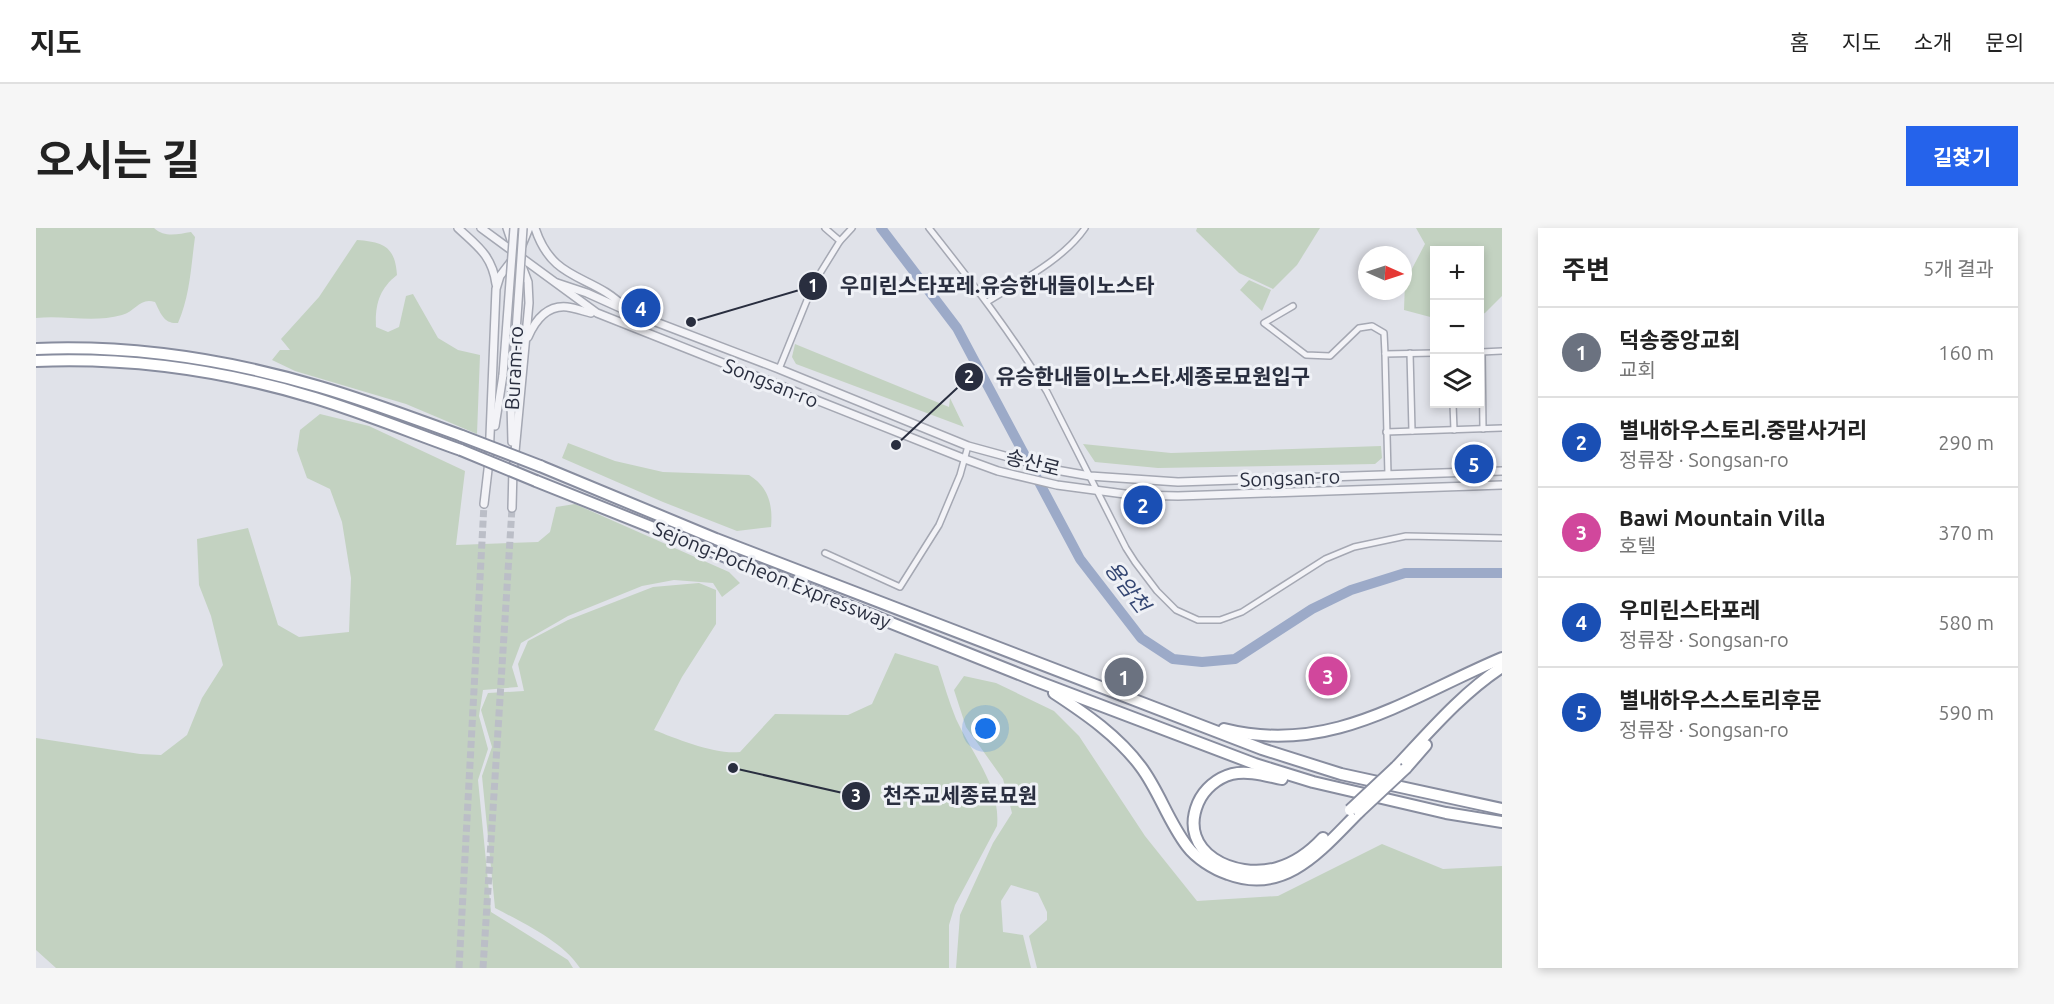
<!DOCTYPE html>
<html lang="ko">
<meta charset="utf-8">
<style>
:root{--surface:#fff;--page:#f6f6f6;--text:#222;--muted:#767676;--line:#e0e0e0;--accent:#2563eb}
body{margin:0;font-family:Ubuntu,"Noto Sans KR",sans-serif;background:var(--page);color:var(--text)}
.controls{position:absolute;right:18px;top:18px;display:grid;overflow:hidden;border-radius:0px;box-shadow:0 3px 9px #0003}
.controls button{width:54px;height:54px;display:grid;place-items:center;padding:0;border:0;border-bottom:2px solid var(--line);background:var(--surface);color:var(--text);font:30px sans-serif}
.compass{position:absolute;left:1322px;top:18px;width:54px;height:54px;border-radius:50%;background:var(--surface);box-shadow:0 3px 9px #0003;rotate:93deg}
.you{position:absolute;left:950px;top:501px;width:21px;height:21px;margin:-15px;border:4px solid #fff;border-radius:50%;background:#1a73e8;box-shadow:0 0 0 9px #1a73e833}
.badge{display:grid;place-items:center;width:39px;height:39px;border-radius:50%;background:var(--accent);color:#fff;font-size:20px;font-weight:700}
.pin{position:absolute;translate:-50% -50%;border:3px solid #fff;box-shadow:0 2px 6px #0006}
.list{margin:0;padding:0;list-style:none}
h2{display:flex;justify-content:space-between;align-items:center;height:78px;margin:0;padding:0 24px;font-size:26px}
h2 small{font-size:20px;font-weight:400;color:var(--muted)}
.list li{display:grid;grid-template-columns:39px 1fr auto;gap:18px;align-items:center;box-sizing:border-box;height:90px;padding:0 24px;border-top:2px solid var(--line)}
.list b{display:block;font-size:22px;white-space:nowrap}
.list p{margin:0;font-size:20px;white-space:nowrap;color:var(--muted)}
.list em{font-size:20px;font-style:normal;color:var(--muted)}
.icon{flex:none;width:33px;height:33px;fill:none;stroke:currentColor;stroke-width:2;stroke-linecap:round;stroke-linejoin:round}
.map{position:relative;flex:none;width:1466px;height:740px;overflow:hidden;border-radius:0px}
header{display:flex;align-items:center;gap:36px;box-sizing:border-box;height:84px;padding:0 30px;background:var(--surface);border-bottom:2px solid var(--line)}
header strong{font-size:28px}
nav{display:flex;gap:33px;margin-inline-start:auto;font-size:21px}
.intro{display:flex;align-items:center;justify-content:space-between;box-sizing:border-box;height:144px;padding:0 36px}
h1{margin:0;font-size:42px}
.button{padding:15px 27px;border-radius:0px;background:var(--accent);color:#fff;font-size:21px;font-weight:700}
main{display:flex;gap:36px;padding:0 36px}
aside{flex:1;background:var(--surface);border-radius:0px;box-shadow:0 3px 9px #0003}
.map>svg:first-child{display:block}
.green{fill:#c3d2c1}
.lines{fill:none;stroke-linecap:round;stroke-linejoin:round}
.river{stroke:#9caac8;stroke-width:10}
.tertiary-tunnel{stroke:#bbbec7;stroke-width:7;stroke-dasharray:7 3.5;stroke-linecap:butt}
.minor-casing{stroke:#a5a8b3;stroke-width:8}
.tertiary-casing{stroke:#a5a8b3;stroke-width:10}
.motorway-casing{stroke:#888d9f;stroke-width:14}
.minor{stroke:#f3f3f7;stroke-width:5}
.tertiary{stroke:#f3f3f7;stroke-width:7}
.motorway{stroke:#fff;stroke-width:10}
.tertiary-bridge-casing{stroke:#a5a8b3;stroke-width:10;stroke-linecap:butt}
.motorway-bridge-casing{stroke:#888d9f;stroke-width:14;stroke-linecap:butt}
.tertiary-bridge{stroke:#f3f3f7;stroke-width:7}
.motorway-bridge{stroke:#fff;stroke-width:10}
.labels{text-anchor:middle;stroke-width:6;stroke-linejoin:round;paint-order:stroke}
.street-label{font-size:20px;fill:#292e3f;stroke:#eff1f6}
.water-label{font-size:21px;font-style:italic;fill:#344672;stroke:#eff1f6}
.leader{fill:none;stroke:#292e3f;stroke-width:2}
.callout-dot{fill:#292e3f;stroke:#eff1f6;stroke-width:2}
.mark-label{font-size:18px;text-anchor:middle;font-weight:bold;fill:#fff}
.callout-label{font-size:21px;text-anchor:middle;font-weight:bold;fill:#292e3f;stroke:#eff1f6;stroke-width:6;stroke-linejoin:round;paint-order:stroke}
</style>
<header>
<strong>지도</strong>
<nav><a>홈</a><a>지도</a><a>소개</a><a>문의</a></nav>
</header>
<div class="intro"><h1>오시는 길</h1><a class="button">길찾기</a></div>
<main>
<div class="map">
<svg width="1466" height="740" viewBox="0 0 1466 740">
<rect width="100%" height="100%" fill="#e0e2e9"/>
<!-- green -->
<g class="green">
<path d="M0,0h118c11,10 24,6 37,4l4,5c-4,29 -5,59 -17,86 -14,1 -17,-9 -23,-21 -15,-5 -19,9 -33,13 -29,8 -57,0 -86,3z"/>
<path d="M1161,0h123l-23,37 -24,24 -34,-16 -43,-42z"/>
<path d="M1380,0h86v68l-17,17 -5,2v-65h-46v68l-30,-8 1,-28 20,-38z"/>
<path d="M321,12c26,2 38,6 40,35 -18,14 -22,30 -21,52l12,5 11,-5 7,-31 7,-2 25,44 20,12 22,5 -3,79 -71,-30 -111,-33 -23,-11 8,-10h10l-9,-11 38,-42z"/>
<path d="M1213,52l22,10 -9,21 -22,-21z"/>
<path d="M759,116l154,63 1,-9 14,29 -168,-63 -4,-7z"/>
<path d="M284,186l49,12 96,45 -9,74 82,-3 12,-10 6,-25 19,-3 154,68 11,11 -18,14 -9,-14 -39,-3 -32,6 -74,30 -47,27 -9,24 6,20 -35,3 -4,26 9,33 -10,31 13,132 77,48 5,8h-517l-20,-18v-212l104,16 21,1 26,-20 15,-37 21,-33 -12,-49 -12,-31 -2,-46 51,-11 30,97 21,12 50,-5 2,-54 -9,-56 -12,-33 -23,-11 -10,-28 3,-20z"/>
<path d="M532,215l47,18 48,11 86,3c20,12 24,31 22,52l-34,4 -74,-29 -101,-44z"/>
<path d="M1047,216l88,9 210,-7 1,12 -7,6 -217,4 -63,-6z"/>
<path d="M663,355l17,7v34l-34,53 -28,53c23,9 62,25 86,22l35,-38 73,1 24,-11 23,-51 43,13c6,18 11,36 18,53 16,35 45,68 41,107l-42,79 -6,20v43h-369c-18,-27 -57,-45 -85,-60l-13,-132 10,-29 -11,-37 7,-17 36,-2 -6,-27 10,-23 40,-21 85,-33z"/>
<path d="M928,448l32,7 58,28 25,25 66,100 52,65 81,-5 104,-52 61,25 59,-3v102h-465l-8,-32 18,-16v-8l-9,-19 -27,-8 -10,16 2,31 20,3 8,33h-75l4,-53 33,-72 19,-30 -9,-34 -37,-52 -12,-37z"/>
</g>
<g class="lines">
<!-- river -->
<path class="river" d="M845,0l76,100 123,231 61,79 32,21 29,3 33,-3 77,-50 39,-19 54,-17h97"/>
<!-- tertiary-tunnel -->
<g class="tertiary-tunnel">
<path d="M423,740l25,-464"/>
<path d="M447,740l29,-460"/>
</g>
<!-- minor casing -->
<g class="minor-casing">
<g id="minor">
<path d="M893,0c42,53 83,106 118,164l79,156 9,14 22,29 19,19 22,10h22l22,-8 83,-53 29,-12 52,-11 96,2"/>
<path d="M804,13l12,-13"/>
<path d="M951,74c32,-20 76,-42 98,-74"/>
<path d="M1257,78l-29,17 42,32 24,1 29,-28 13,-2 12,7 1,21"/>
<path d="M1445,124l21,-1"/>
<path d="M1446,124l1,77"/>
<path d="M1374,125l2,78"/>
<path d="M743,141l35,-86 26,-42 -15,-13"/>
<path d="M1417,176l1,26"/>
<path d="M1350,204l116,-4"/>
<path d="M1352,247l-3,-121 49,-1"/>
<path d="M789,325l75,34 39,-62 21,-50 8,-29"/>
</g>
</g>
<!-- tertiary casing -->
<g class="tertiary-casing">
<g id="tertiary">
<path d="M422,0c19,18 34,27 38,56"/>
<path d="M445,0l116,85 368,146 33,12 59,14 75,10 46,1 324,-11"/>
<path d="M471,0l5,15"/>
<path d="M499,0c18,56 58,45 91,81"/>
<path d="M486,17l7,-17"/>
<path d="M521,55l30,10 40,18 152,58 189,77 88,24 34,6 88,6 324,-11"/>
<path d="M492,109c7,-16 19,-32 39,-30 8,1 16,4 24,6"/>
<path d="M459,198l8,-51"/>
<path d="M476,214l-1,-39 2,-27"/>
<path d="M453,232l7,-171 4,-13 13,-17"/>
<path d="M477,245l16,-170 -1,-21 -8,-21"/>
<path d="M448,276l5,-43"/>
<path d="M476,280l1,-40"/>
</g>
</g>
<!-- motorway casing -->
<g class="motorway-casing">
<g id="motorway">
<path d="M0,121c95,-4 193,11 284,38 48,14 95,32 142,49"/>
<path d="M0,133c94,-4 190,10 279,37 49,15 98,35 146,52"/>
<path d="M504,238l176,73 546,210 79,25 161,35"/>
<path d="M500,253l503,201 216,82 58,18 133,31 56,9"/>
<path d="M1018,465c32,21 64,43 87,74 18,24 27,54 46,79 9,12 26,23 41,28 58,22 95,-26 131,-62"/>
<path d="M1188,501c107,27 185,-32 278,-71"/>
<path d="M1360,539c33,-35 66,-74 106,-100"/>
<path d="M1370,540l20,-23"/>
<path d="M1246,551c-15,-3 -34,-9 -50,-5 -15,4 -28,15 -34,29 -21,50 37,77 79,65 18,-5 33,-16 46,-30"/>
</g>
</g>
<!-- minor -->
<use href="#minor" class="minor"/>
<!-- tertiary -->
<use href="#tertiary" class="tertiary"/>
<!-- motorway -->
<use href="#motorway" class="motorway"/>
<!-- tertiary-bridge casing -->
<g class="tertiary-bridge-casing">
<g id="tertiary-bridge">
<path d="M467,147l11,-147"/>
<path d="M477,148l10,-148"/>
</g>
</g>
<!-- motorway-bridge casing -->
<g class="motorway-bridge-casing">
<g id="motorway-bridge">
<path d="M426,208l78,30"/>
<path d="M425,222l75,31"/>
<path d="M1314,582l46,-43"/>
<path d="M1323,584l47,-44"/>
</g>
</g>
<!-- tertiary-bridge -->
<use href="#tertiary-bridge" class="tertiary-bridge"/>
<!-- motorway-bridge -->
<use href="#motorway-bridge" class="motorway-bridge"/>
</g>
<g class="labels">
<!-- street labels -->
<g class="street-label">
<text transform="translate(478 140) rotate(-87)" y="7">Buram-ro</text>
<text transform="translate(735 155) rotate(22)" y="7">Songsan-ro</text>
<text transform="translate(997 235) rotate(14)" y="7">송산로</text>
<text transform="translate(1254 250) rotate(-2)" y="7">Songsan-ro</text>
<text transform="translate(736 347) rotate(22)" y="7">Sejong-Pocheon Expressway</text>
</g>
<!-- water labels -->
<g class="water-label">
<text transform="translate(1091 359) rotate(52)" y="7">용암천</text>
</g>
</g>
<!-- callouts -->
<path class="leader" d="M655 94L777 58M860 217L933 149M697 540L820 568"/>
<g class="callout-dot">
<circle cx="655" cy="94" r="6"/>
<circle cx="860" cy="217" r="6"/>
<circle cx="697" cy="540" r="6"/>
<circle cx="777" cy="58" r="15"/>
<circle cx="933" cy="149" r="15"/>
<circle cx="820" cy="568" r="15"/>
</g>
<g class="mark-label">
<text x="777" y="64">1</text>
<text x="933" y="155">2</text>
<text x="820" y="574">3</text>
</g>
<g class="callout-label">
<text x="961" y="65">우미린스타포레.유승한내들이노스타</text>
<text x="1117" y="156">유승한내들이노스타.세종로묘원입구</text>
<text x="924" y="575">천주교세종료묘원</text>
</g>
</svg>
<div class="controls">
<button>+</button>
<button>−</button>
<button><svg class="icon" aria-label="layers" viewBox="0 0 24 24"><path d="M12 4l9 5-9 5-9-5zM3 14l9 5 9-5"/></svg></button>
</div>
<svg class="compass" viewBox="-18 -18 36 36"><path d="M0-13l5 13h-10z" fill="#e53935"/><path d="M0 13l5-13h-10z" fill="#767676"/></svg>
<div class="you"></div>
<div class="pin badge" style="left:1088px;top:449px;background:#6b7280">1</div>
<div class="pin badge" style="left:1107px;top:277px;background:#1a4fb4">2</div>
<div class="pin badge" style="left:1292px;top:448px;background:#d1479c">3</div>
<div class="pin badge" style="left:605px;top:80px;background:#1a4fb4">4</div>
<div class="pin badge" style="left:1438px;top:236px;background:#1a4fb4">5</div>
</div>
<aside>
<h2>주변<small>5개 결과</small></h2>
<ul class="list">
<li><span class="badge" style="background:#6b7280">1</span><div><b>덕송중앙교회</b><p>교회</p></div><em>160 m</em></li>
<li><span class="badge" style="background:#1a4fb4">2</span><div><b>별내하우스토리.중말사거리</b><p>정류장 · Songsan-ro</p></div><em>290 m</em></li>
<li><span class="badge" style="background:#d1479c">3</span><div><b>Bawi Mountain Villa</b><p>호텔</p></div><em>370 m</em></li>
<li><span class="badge" style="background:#1a4fb4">4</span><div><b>우미린스타포레</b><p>정류장 · Songsan-ro</p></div><em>580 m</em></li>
<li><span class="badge" style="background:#1a4fb4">5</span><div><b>별내하우스스토리후문</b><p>정류장 · Songsan-ro</p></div><em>590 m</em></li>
</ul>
</aside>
</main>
